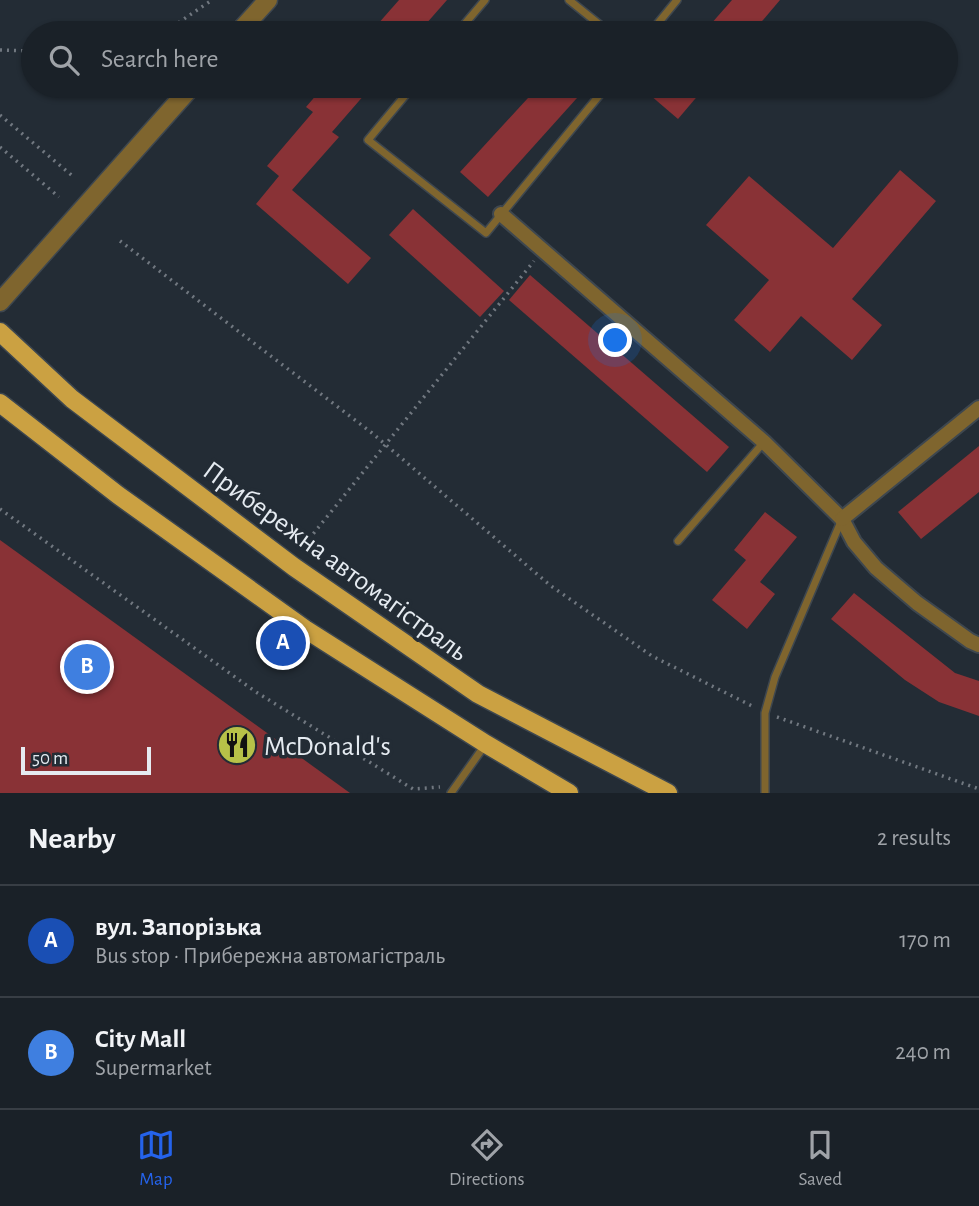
<!DOCTYPE html>
<meta charset="utf-8">
<style>
:root{--surface:#1a2128;--page:#272e34;--text:#f1f3f6;--muted:#9fa3a8;--line:#383e45;--accent:#2563eb}
body{margin:0;font-family:"Alegreya Sans",sans-serif;background:var(--page);color:var(--text)}
.scale{position:absolute;left:21px;bottom:18px;width:130px;box-sizing:border-box;padding-left:7px;border:4px solid #e5ebf1;border-top:0;font-size:19px;line-height:24px;white-space:nowrap;color:#e5ebf1;-webkit-text-stroke:5px #232c35;paint-order:stroke}
.you{position:absolute;left:616px;top:341px;width:24px;height:24px;margin:-18px;border:5px solid #fff;border-radius:50%;background:#1a73e8;box-shadow:0 0 0 10px #1a73e833}
.badge{display:grid;place-items:center;width:46px;height:46px;border-radius:50%;background:var(--accent);color:#fff;font-size:23px;font-weight:700}
.pin{position:absolute;translate:-50% -50%;border:4px solid #fff;box-shadow:0 2px 7px #0006}
.list{margin:0;padding:0;list-style:none}
h2{display:flex;justify-content:space-between;align-items:center;height:91px;margin:0;padding:0 28px;font-size:30px}
h2 small{font-size:23px;font-weight:400;color:var(--muted)}
.list li{display:grid;grid-template-columns:46px 1fr auto;gap:21px;align-items:center;box-sizing:border-box;height:112px;padding:0 28px;border-top:2px solid var(--line)}
.list b{display:block;font-size:26px;white-space:nowrap}
.list p{margin:0;font-size:23px;white-space:nowrap;color:var(--muted)}
.list em{font-size:23px;font-style:normal;color:var(--muted)}
.icon{flex:none;width:38px;height:38px;fill:none;stroke:currentColor;stroke-width:2;stroke-linecap:round;stroke-linejoin:round}
.map{position:relative;flex:none;width:979px;height:793px;overflow:hidden}
.search{position:absolute;background:var(--surface);box-shadow:0 2px 5px #0004;left:21px;right:21px;top:21px;height:77px;display:flex;align-items:center;gap:18px;box-sizing:border-box;padding:0 24px;border-radius:38px;color:var(--muted);font-size:26px}
.sheet{height:315px;background:var(--surface)}
nav{display:flex;justify-content:space-around;align-items:center;box-sizing:border-box;height:98px;border-top:2px solid var(--line);background:var(--surface);font-size:19px;color:var(--muted)}
nav a{display:grid;justify-items:center;gap:4px}
nav .on{color:var(--accent)}
.map>svg:first-child{display:block}
.building{fill:#893236}
.lines{fill:none;stroke-linecap:round;stroke-linejoin:round}
.service-casing{stroke:#3e474f;stroke-width:10}
.minor-casing{stroke:#3e474f;stroke-width:18}
.tertiary-casing{stroke:#3e474f;stroke-width:21}
.primary-casing{stroke:#3e474f;stroke-width:21}
.path{stroke:#717880;stroke-width:3.5;stroke-dasharray:2 5;stroke-linecap:butt}
.service{stroke:#7f652e;stroke-width:7}
.minor{stroke:#7f652e;stroke-width:14}
.tertiary{stroke:#7f652e;stroke-width:18}
.primary{stroke:#cba142;stroke-width:18}
.labels{text-anchor:middle;stroke-width:7;stroke-linejoin:round;paint-order:stroke}
.street-label{font-size:28px;fill:#e5ebf1;stroke:#232c35}
.poi-label{font-size:28px;fill:#e5ebf1;stroke:#232c35;text-anchor:start}
</style>
<div class="map">
<svg width="979" height="793" viewBox="0 0 979 793">
<rect width="100%" height="100%" fill="#232c35"/>
<!-- building -->
<g class="building">
<path d="M399,0h48l-29,33h-48z"/>
<path d="M732,0h48l-28,33h-49z"/>
<path d="M324,86h48l-40,46 7,5 -47,53 79,68 -23,26 -92,-80 23,-28 -12,-10 46,-54 -7,-5z"/>
<path d="M539,86h25l13,12 -89,99 -28,-25z"/>
<path d="M658,86h48l-28,33 -28,-24z"/>
<path d="M900,170l36,31 -84,98 30,26 -30,35 -51,-44 -31,36 -36,-32 35,-40 -63,-55 43,-49 84,72z"/>
<path d="M413,209l91,82 -24,26 -91,-82z"/>
<path d="M530,275l199,172 -22,25 -198,-172z"/>
<path d="M979,446v46l-58,47 -23,-27z"/>
<path d="M765,512l32,25 -37,45 15,12 -28,35 -35,-29 34,-40 -12,-10z"/>
<path d="M0,540l350,253h-350z"/>
<path d="M854,593l101,80 24,8v35l-40,-14 -34,-22 -74,-61z"/>
</g>
<g class="lines">
<!-- service casing -->
<g class="service-casing">
<g id="service">
<path d="M569,0l41,33"/>
<path d="M457,33l28,-33"/>
<path d="M650,33l27,-33"/>
<path d="M413,86l-45,54 118,93 121,-147"/>
<path d="M678,541l86,-99"/>
<path d="M451,793l34,-48"/>
<path d="M765,793v-80l10,-36 67,-158"/>
</g>
</g>
<!-- minor casing -->
<g class="minor-casing">
<g id="minor">
<path d="M501,214l263,228 78,77 12,23 22,26 41,35 53,38 9,4"/>
<path d="M842,519l137,-111"/>
</g>
</g>
<!-- tertiary casing -->
<g class="tertiary-casing">
<g id="tertiary">
<path d="M238,33l30,-33"/>
<path d="M0,302l192,-216"/>
</g>
</g>
<!-- primary casing -->
<g class="primary-casing">
<g id="primary">
<path d="M0,332l72,67 222,168 184,127 190,99"/>
<path d="M0,403l118,92 187,134 181,115 83,49"/>
</g>
</g>
<!-- path -->
<g class="path">
<path d="M145,33l33,-10 34,-23"/>
<path d="M0,50l33,1"/>
<path d="M0,115l75,63"/>
<path d="M0,147l59,50"/>
<path d="M120,241l252,192 179,153 101,70 102,51"/>
<path d="M0,509l256,183 157,97 27,-2"/>
<path d="M309,539l225,-278"/>
<path d="M777,717l202,72"/>
</g>
<!-- service -->
<use href="#service" class="service"/>
<!-- minor -->
<use href="#minor" class="minor"/>
<!-- tertiary -->
<use href="#tertiary" class="tertiary"/>
<!-- primary -->
<use href="#primary" class="primary"/>
</g>
<!-- icons -->
<defs>
<g id="restaurant-disc" transform="scale(2.0125)"><circle r="9.5" fill="#b7c148" stroke="#232c35"/><path d="M-5-6h1v4h1v-4h1v4h1v-4h1v5L-1.5 .5V6h-2V.5L-5-1ZM5-6V6H3V1.5H1.5Q1.5-4 5-6Z" fill="#111"/></g>
</defs>
<g fill-rule="evenodd">
<use href="#restaurant-disc" x="237" y="745"/>
</g>
<g class="labels">
<!-- street labels -->
<g class="street-label">
<text transform="translate(336 560) rotate(36)" y="10">Прибережна автомагістраль</text>
</g>
<!-- poi labels -->
<g class="poi-label">
<text x="264" y="755">McDonald's</text>
</g>
</g>
</svg>
<div class="scale">50 m</div>
<div class="you"></div>
<div class="pin badge" style="left:283px;top:643px;background:#1a4fb4">A</div>
<div class="pin badge" style="left:87px;top:667px;background:#3f7fe0">B</div>
<div class="search"><svg class="icon" aria-label="search" viewBox="0 0 24 24"><circle cx="10" cy="10" r="6"/><path d="M15 15l6 6"/></svg>Search here</div>
</div>
<section class="sheet">
<h2>Nearby<small>2 results</small></h2>
<ul class="list">
<li><span class="badge" style="background:#1a4fb4">A</span><div><b>вул. Запорізька</b><p>Bus stop · Прибережна автомагістраль</p></div><em>170 m</em></li>
<li><span class="badge" style="background:#3f7fe0">B</span><div><b>City Mall</b><p>Supermarket</p></div><em>240 m</em></li>
</ul>
</section>
<nav>
<a class="on"><svg class="icon" aria-label="map" viewBox="0 0 24 24"><path d="M3 6l6-2 6 2 6-2v14l-6 2-6-2-6 2zM9 4v14M15 6v14"/></svg>Map</a>
<a><svg class="icon" aria-label="directions" viewBox="0 0 24 24"><path d="M12 3l9 9-9 9-9-9zM9 14v-3h6M13 9l2 2-2 2"/></svg>Directions</a>
<a><svg class="icon" aria-label="saved" viewBox="0 0 24 24"><path d="M7 4h10v16l-5-4-5 4z"/></svg>Saved</a>
</nav>
